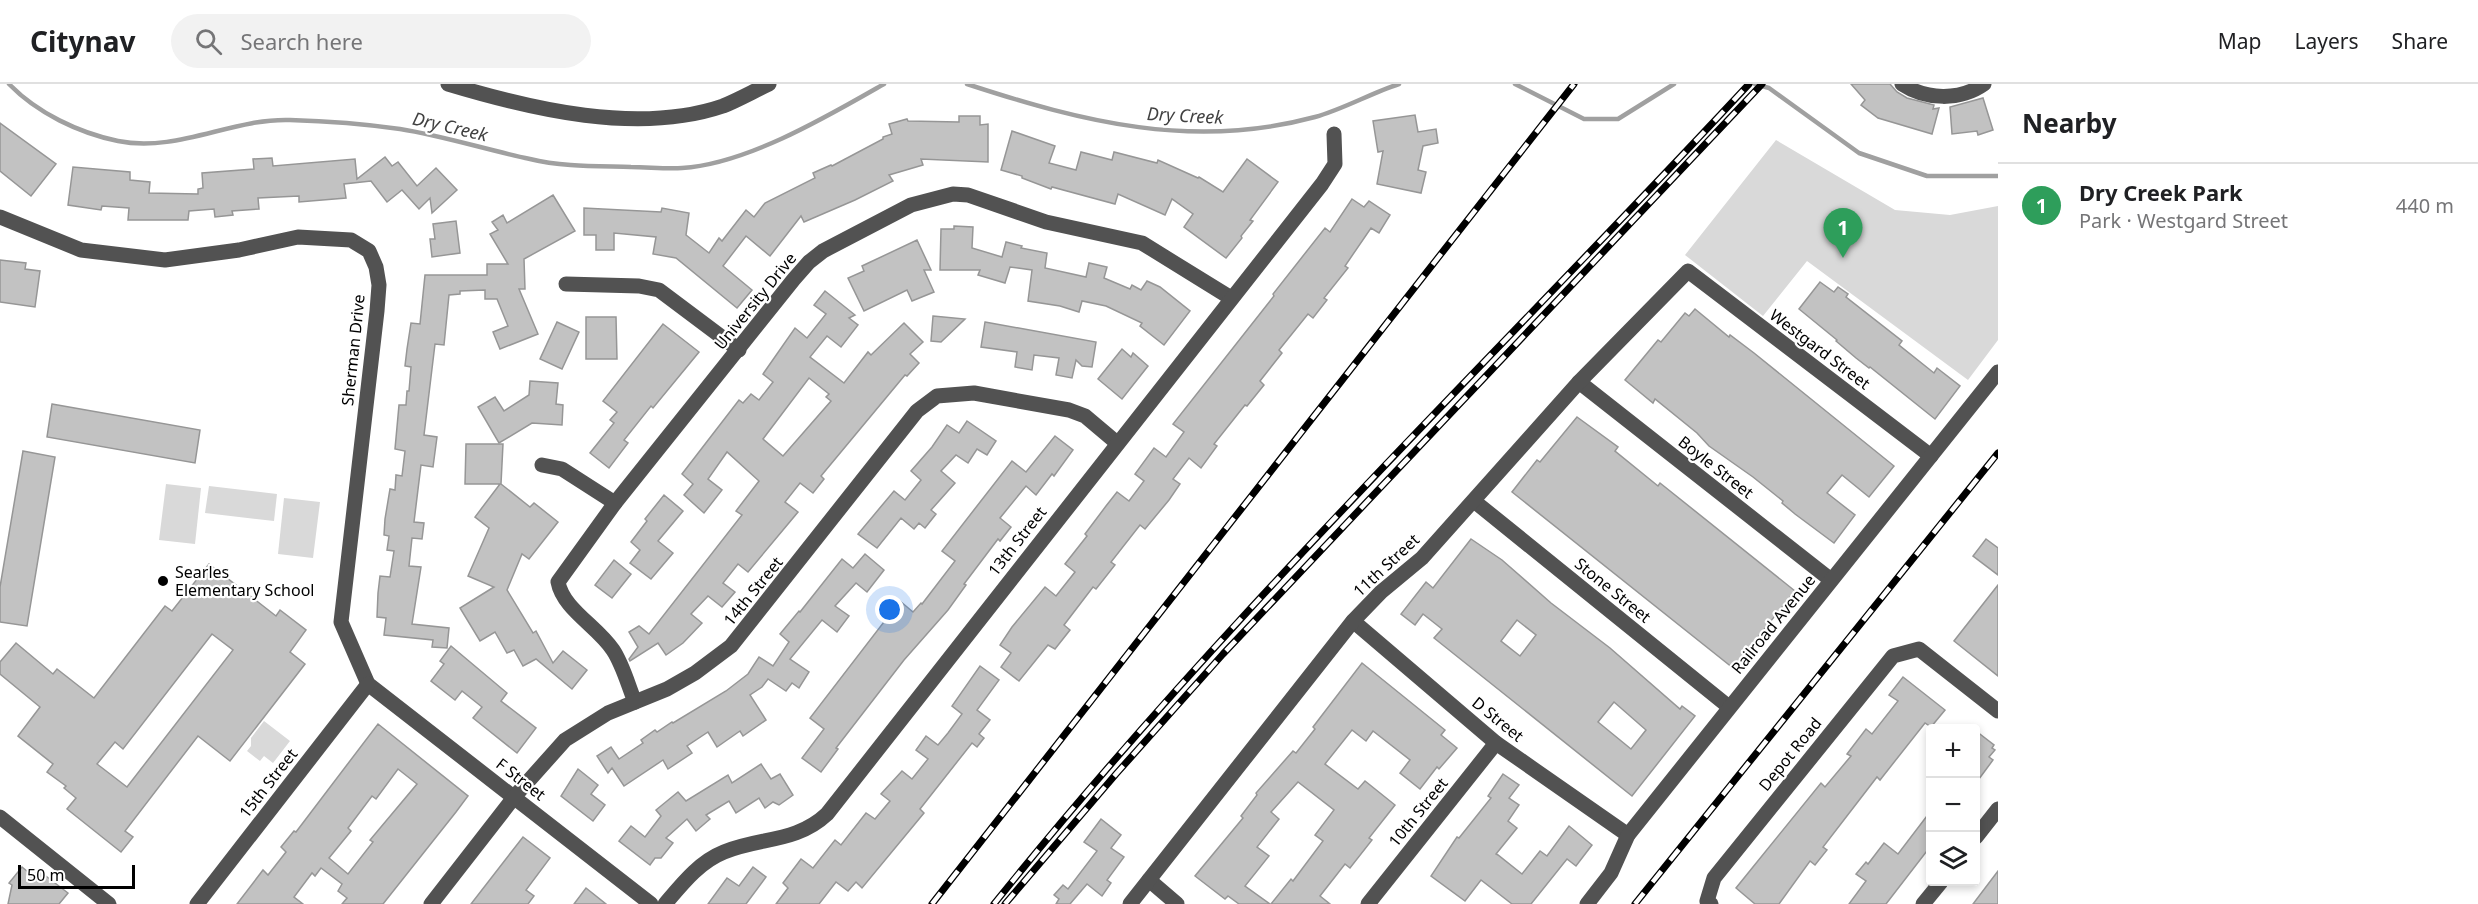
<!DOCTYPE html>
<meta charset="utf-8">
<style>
:root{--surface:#fff;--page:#f2f2f2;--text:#202124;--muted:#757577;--line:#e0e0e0;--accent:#000}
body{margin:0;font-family:"Noto Sans",sans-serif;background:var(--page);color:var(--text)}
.controls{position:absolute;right:18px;bottom:18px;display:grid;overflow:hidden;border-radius:6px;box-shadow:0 3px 9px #0003}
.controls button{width:54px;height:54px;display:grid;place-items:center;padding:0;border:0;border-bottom:2px solid var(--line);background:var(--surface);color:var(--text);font:30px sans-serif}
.scale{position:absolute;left:18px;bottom:15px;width:117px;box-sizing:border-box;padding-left:6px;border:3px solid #000;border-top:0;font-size:16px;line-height:21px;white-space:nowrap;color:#000;-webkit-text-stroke:4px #fff;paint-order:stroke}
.you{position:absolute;left:890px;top:526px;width:21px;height:21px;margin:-15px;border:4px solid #fff;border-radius:50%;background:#1a73e8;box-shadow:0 0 0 9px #1a73e833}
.badge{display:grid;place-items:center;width:39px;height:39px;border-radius:50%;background:var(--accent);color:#fff;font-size:20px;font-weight:700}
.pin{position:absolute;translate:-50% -50px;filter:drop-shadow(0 2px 3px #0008)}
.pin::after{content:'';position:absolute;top:32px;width:21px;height:18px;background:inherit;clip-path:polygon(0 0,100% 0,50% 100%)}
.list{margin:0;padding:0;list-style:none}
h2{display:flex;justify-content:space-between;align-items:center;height:78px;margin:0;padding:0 24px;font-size:26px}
h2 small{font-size:20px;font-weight:400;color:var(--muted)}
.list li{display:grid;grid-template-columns:39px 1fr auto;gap:18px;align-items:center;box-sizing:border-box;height:84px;padding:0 24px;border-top:2px solid var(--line)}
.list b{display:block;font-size:22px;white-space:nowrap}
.list p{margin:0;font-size:20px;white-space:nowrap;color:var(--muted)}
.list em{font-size:20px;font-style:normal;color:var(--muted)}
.icon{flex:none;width:33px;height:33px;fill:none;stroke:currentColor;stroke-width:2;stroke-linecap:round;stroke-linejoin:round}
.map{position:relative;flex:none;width:1998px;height:820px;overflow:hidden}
header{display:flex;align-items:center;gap:36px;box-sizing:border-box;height:84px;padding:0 30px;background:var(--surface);border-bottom:2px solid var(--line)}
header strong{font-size:28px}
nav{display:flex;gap:33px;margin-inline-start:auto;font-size:21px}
.search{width:420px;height:54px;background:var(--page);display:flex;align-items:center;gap:15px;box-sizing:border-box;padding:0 21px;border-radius:33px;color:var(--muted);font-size:22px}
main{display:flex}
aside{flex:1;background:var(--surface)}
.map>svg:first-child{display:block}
.green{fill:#d9d9d9}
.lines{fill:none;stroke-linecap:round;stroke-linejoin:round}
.stream{stroke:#a0a0a0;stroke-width:4.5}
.building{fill:#c2c2c2;stroke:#969696;stroke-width:1.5;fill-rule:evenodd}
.minor{stroke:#525252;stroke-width:15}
.rail-casing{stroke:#000;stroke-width:7}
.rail{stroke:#fff;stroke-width:4.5;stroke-dasharray:14;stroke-linecap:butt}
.poi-dot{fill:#000;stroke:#fff;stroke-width:2}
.labels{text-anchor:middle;stroke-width:4.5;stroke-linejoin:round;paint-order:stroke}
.street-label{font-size:16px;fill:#000;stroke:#fff}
.poi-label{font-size:16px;fill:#000;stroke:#fff;text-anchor:start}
.water-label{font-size:18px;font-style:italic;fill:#414141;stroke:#fff}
</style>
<header>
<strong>Citynav</strong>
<div class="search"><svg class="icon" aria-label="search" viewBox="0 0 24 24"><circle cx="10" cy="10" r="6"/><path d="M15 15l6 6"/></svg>Search here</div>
<nav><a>Map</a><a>Layers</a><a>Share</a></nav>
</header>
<main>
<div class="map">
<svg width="1998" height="820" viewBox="0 0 1998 820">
<rect width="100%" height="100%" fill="#fff"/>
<!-- green -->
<g class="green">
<path d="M1776,56l119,70 55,5 48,-9v134l-30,40 -161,-119 -44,55 -78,-61z"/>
<path d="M166,400l35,4 -6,56 -36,-4z"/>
<path d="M209,402l68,8 -3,27 -69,-8z"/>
<path d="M284,414l36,4 -7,56 -35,-4z"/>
<path d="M264,637l26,20 -17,22 -9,-7 -4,5 -13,-10 4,-5v-8z"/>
</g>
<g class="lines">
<!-- stream -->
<g class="stream">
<path d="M9,0c28,29 70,49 109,57 59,12 114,-23 172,-21 36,1 75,4 110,9 44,7 87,21 130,30 32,8 68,7 101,8 17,0 34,2 51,1 65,-4 146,-52 202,-84"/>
<path d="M967,0c116,38 226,66 348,33 29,-8 56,-24 84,-33"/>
<path d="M1515,0l69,35h34l56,-35"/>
<path d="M1755,0l14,4 90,65 68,23h71"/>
</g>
</g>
<!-- building -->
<g class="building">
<path d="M1851,0h39l7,8 10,6 27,7 -1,4 6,-1 -7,26 -54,-16 -17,-13 4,-5z"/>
<path d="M1983,14l10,32 -15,5 -1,-4 -25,3 -2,-27z"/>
<path d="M1415,31l3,17 18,-3 2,14 -15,3 -5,24 8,2 -5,21 -44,-9 6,-33 -5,1 -5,-31z"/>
<path d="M959,32h21v9l8,-1v38l-67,-3 2,6 -34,10 4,6 -38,19 -51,22 -3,-6 -31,40 -24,-20 -23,30 29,24 -15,18 -61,-50 -23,-4 3,-17 -42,-4v17h-18v-15h-12v-27l77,4 1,-4 27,5 -3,22 23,18 10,-15 3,3 24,-31 8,7 11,-14 50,-25 -2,-5 18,-8 1,1 51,-27v-2l9,-3 -3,-10 18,-5 1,2 51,1z"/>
<path d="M0,39l56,41 -25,32 -31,-25z"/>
<path d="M1012,47l43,15 -6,17 27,7 5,-18 31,8 2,-8 43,11 1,-3 40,18 1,-1 24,15 24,-33 31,23 -28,38 3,1 -12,15 1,2 -16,20 -42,-31 9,-13 -21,-15 -7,16 -47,-21 -3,10 -63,-17 -1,2 -29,-11v-2l-21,-6z"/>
<path d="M385,73l7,9 6,-4 19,24 19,-18 21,22 -25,23 -2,-15 -11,11 -17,-19 -15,12 -16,-21 -27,3 2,14 -47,4v-6l-41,2 1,11 -27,2 1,4 -18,2 -1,-8 -25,2 -1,9h-60l1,-12 -27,-2 -1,4 -33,-5 5,-38 57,5v8l20,2 -1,11 49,1v-5l5,-1 -1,-15 52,-4 -1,-10 19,-1 1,8 82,-7 2,20z"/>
<path d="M553,111l22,36 -51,28 1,30h-6l19,45 -38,15 -7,-17 15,-6 -11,-27h-12v-9l-25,1v3l-11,1 -5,50 -9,-1 -11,91 13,2 -4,30 -12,-2 -7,57 10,1 -2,16 -10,-1 -3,28 12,1 -9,57 37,4 -2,20 -15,-1 1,-7 -49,-5 2,-17 -9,-1 1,-24 2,-17 10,1 4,-26 -7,-1 2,-14 -5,-1 1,-16 5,-30 5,1 1,-15 6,1 3,-25 -10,-2 4,-44h7l1,-14h2l2,-24 -6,-1 2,-17 4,-26 9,1 5,-49h62v-11h21l-18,-30 8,-4 -6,-8 11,-7 4,8z"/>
<path d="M1352,115l12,8 5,-6 21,14 -11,18 -8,-5 -26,38 3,2 -24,30 3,2 -14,18 -5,-4 -29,36 3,3 -22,28 4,4 -17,21 -2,-1 -31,39 3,2 -16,22 -12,-10 -16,21 7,5 -11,16 -24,29 -5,-4 -29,37 4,3 -19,24 -3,-2 -29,38 6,5 -15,19 -7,-4 -29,36 -18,-14 10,-14 -11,-8 12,-18 33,-40 11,9 19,-24 -10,-8 22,-28 -2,-2 21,-28 11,-14 12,9 15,-20 -9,-7 19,-26 12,9 18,-25 -11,-8 101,-128 -1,-2 52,-66 5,4z"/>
<path d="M456,137l4,32 -28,4 -2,-18h5l-2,-15z"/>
<path d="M954,142l19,1 -1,21 30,9 4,-15 16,4 -1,2 26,5 -2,15 41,9 3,-14 18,4 -3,11 26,11 2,-4 9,5 6,-9 13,6 30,24 -26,34 -24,-19 2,-3 -36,-17 -24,-5 -3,11 -19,-6 -32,-5 4,-31 -22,-3 -5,16 -27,-8 2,-5h-40l1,-41h13z"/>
<path d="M917,156l14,30h-7l10,22 -22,9 -5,-11 -43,21 -16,-33 16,-7 -2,-5z"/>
<path d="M0,176l26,3 -1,6 15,2 -5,36 -35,-5z"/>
<path d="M1820,198l14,10 4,-5 10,7 -2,3 56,44 -3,4 35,28 3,-5 23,18 -25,33 -65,-52 -1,1 -13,-10 -20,-17 1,-1 -38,-31z"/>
<path d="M825,207l30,24 -6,3 9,7 -17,22 -14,-11 -17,21 34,26 24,-31 3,3 33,-32 19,19 -13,12 9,9 -12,13 -2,-1 -84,101 3,3 -11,14 -13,-10 -15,19 13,10 -50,60 -10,-8 -15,19 12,9 -13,15 -14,-11 -17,18 11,9 -19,20 -17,12 -8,-12 -28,18 -1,-2 9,-12 -9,-15 10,-6 10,8 93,-119 -6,-4 23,-30 -32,-29 -19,27 14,11 -18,23 -20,-18 9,-11 -11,-10 57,-74 4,3 8,-9 8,6 14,-18 -10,-8 32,-46 12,10 19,-24 -12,-9zM809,294l20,16 -3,3 5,4 -48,55 -20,-17z"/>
<path d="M1695,225l34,28 1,-2 24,18 140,113 -25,31 -27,-22 -15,18 28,22 -21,28 -39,-29 -13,-11 1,-2 -30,-24 -44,-31 -12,-13 -42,-34 -2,4 -28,-23 33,-40 3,2 24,-29 4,3z"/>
<path d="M933,232l32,3 -24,23 -10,-1z"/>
<path d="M586,233h30l1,42h-31z"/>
<path d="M557,238l22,10 -17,37 -22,-10z"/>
<path d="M985,238l111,20 -4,25 -10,-1 -6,-6 -4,18 -16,-3 3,-17 -25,-3 -2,15 -17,-3 2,-15 -36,-5z"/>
<path d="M663,240l36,28 -46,56 -2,-2 -27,34 4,3 -19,25 -19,-15 24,-30 -4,-3 7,-8 -14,-11z"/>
<path d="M1122,265l9,8 2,-4 15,13 -26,33 -24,-20z"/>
<path d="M530,297l28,2 -2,21 7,1 -1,20 -30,-2 -33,20 -21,-36 17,-10 9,14 25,-16z"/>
<path d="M52,320l148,26 -5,33 -148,-26z"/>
<path d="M1577,333l41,30 -3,4 43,35 2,-3 135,108 -62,77 -221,-176 25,-32 3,2z"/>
<path d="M967,337l29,20 -9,14 -10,-6 -9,14 -12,-8 -15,16 14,12 -24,27 5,4 -11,14 -6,-5 -5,6 -13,-11 -24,30 -19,-14 36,-43 11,9 16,-20 -10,-9 21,-24 15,-22 12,8z"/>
<path d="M1055,352l18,14 -19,26 -2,-2 -16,21 -10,-9 -26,32 11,9 -11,14 -2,-2 -34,45 2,1 -18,25 -44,50 -68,88 2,1 -17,23 -19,-14 22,-29 -14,-11 90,-117 13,11 8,-9 1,1 33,-43 -13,-10 70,-90 14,11z"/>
<path d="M466,360h37l-2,40 29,23 4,-4 24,19 -29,37 -7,-5 -15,36 26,43 3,-2 17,32 10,-12 24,19 -15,19 -36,-30 -13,7 -9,-16 -7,3 -12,-21 -15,9 -20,-33 34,-21 -26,-11 21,-48 -14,-11 25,-33h-35z"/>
<path d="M23,367l32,6 -28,169 -27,-4v-35z"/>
<path d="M664,411l19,16 -25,30 15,12 -22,26 -21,-16 10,-13 -9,-8 16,-21 -2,-2z"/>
<path d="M1471,455l31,21 49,43 59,45 70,61 2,-3 13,10 -63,80 -198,-158 8,-9 -19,-15 -8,11 -14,-11 25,-32 7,6zM1517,536l19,15 -16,21 -19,-15zM1614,618l32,28 -15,19 -33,-27z"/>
<path d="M1986,455l12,9v27l-25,-19z"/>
<path d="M865,470l19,16 -17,22 -11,-9 -21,23 14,10 -12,16 -15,-12 -32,39 19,13 -10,16 -7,-5 -6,8 -18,-12 -6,8 -12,8 16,25 -23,16 -3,-5 -23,16 -9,-15 -21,14 5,7 -24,16 -5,-9 -39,26 -12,-18 -4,5 -11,-17 14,-9 8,12 24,-16 -2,-3 14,-10 2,2 15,-10 1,1 53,-32 22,-17 11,-17 14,9 16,-24 -9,-8 19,-23 1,1 42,-53 11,9z"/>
<path d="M614,476l17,14 -19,24 -17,-13z"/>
<path d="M209,480l67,52 4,-6 26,20 -16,22 15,12 -75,97 -32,-25 -73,95 8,6 -12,15 -54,-43 9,-11 -12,-10 2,-2 -19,-14 6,-8 -35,-28 22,-29 -40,-33v-12l16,-19 37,31 4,-5 37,29 71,-92 7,5zM212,550l21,16 -106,137 -30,-23 18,-22 8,7z"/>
<path d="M1998,501v91l-44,-35z"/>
<path d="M451,562l56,47 -6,8 35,27 -19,25 -44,-35 9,-11 -20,-16 -7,9 -24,-19 13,-17 -4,-3z"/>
<path d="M1362,579l83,67 -4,5 16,13 -18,21 -2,-2 -17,22 -20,-16 10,-13 -37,-29 -7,10 -14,-11 -27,34 33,25 7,-8 30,24 -26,33 3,2 -22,28 -5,-4 -25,32 10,8h-59l20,-25 2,2 30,-40 -8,-6 19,-25 -36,-28 -27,30 8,7 -22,28 12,9 -24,30 25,18h-31l-11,-8 -3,3 -30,-23 48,-58 -2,-2 16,-21 -1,-2 37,-42 3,2 19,-24 -2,-2z"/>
<path d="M980,582l19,14 -22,30 13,10 -11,14 5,4 -7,9 -5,-4 -52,66 4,4 -62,75 -6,-6 -8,9 -12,-9 -17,22h-43l12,-16 -5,-5 18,-24 12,9 22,-28 6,5 25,-32 9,6 15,-18 -9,-7 21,-23 10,8 16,-20 -12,-9 10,-14 12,9 10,-12 14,-19 -10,-8z"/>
<path d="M1903,593l42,33 -14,17 -6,-4 -45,57 -3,-3 -54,70 4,3 -12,15 -5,-4 -31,43h-24l-19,-16 85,-105 4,4 26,-31 -4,-2 19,-25 6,5 26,-33 -9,-6z"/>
<path d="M378,640l90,72 -12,16 -73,92h-41l5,-6 -9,-7 4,-7 -21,-16 -6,8 -3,-3 -18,24 9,7h-66l26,-34 5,5 18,-23 -5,-5 13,-16 2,1zM398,685l19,15 -47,56 3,2 -25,32 -19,-16 22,-27 -3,-3 24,-32 4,3z"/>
<path d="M1976,647l18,14 -2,3 3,2 -6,7 4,3 -17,23z"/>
<path d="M761,680l10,15 9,-5 13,21 -14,10 -6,-3 -8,6 -6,-10 -23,15 -7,-12 -23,14 4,4 -14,12 -9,-12 -21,19 7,5 -12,15h-6l-5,7 -31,-24 12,-15 14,11 16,-21 -5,-6 22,-18 8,9 42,-26 4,8z"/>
<path d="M578,685l20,16 -7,9 14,11 -12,16 -32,-25z"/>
<path d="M1503,690l16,11 -10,13 10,7 -11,16 9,7 -21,26 2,1 24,19 18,-23 7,5 22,-30 23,19 -16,21 -9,-7 -36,45h-19l-31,-24 -16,21 -34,-25 26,-39 2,1 32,-40 -3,-2z"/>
<path d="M1930,728v35l-44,57h-37l17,-23 -10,-7 10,-12 2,2 16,-21 14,11z"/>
<path d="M1101,735l20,16 -10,13 13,9 -17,23 4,3 -9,13 -15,-12 -17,20h-14l3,-5 -5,-4 9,-10 5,4 29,-38 -13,-9z"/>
<path d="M523,753l27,21 -24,32 8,6 -6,8h-57z"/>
<path d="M22,783l11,9 5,-6 30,23 -9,11h-51l4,-19 -3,-2z"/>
<path d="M753,783l13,10 -20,27h-38l19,-26 12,8z"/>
<path d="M1998,787v33h-25z"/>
<path d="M586,804l20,16h-32z"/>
</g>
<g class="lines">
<!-- minor -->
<g class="minor">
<path d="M448,0c83,25 190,51 275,22 15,-6 31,-15 46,-22"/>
<path d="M1902,0c24,16 58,17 82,0"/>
<path d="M0,133l81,33 84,10 74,-10 59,-13 53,3 18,11 7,16 3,18 -2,26 -36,311 27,62 283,220"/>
<path d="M566,200l73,2 20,4 80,60"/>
<path d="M1579,298l252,198"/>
<path d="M542,381l20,4 53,34"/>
<path d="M1474,417l255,206"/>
<path d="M1353,537l143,122 132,92"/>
<path d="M635,618c-7,-17 -12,-37 -22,-52 -16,-24 -50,-41 -55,-68l57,-79 179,-224 15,-17 14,-11 88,-46 42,-11 15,1 78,27 96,21 89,55"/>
<path d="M0,733l109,87"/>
<path d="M1976,753l22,-28"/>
<path d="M1149,796l28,24"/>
<path d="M197,820l171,-220"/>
<path d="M431,820l84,-108 50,-56 43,-27 59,-24 28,-16 36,-27 186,-235 20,-15 37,-3 95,17 16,6 32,27"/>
<path d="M665,820c17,-20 34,-42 59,-52 36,-15 72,-9 103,-38l495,-630 13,-20 -1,-30"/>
<path d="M1130,820l223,-283 28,-29 41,-34 157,-176 109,-111 243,185"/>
<path d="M1368,820l128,-161"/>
<path d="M1587,820l24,-31 17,-38 370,-463"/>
<path d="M1711,820l-4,-3 7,-23 179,-222 26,-7 79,62"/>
<path d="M1923,820l18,-22"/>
</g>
<!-- rail casing -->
<g class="rail-casing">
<g id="rail">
<path d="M932,820l642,-820"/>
<path d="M994,820c233,-290 502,-548 755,-820"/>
<path d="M1005,820l111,-130 107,-120 539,-570"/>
<path d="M1635,820l363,-451"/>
</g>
</g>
<!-- rail -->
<use href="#rail" class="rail"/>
</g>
<!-- markers -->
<circle class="poi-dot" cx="163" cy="497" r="6"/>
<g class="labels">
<!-- street labels -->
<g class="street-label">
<text transform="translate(755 217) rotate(-51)" y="6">University Drive</text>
<text transform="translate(1820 265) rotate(37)" y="6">Westgard Street</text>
<text transform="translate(353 266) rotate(-84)" y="6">Sherman Drive</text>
<text transform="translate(1716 383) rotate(38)" y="6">Boyle Street</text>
<text transform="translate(1017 457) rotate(-52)" y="6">13th Street</text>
<text transform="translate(1386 481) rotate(-43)" y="6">11th Street</text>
<text transform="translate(1613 506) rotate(39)" y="6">Stone Street</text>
<text transform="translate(753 507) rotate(-51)" y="6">14th Street</text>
<text transform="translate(1773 540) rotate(-51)" y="6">Railroad Avenue</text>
<text transform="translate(1498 635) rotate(39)" y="6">D Street</text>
<text transform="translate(1790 670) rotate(-51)" y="6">Depot Road</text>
<text transform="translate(521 695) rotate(38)" y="6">F Street</text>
<text transform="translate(268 699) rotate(-52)" y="6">15th Street</text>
<text transform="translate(1418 728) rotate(-51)" y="6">10th Street</text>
</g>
<!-- poi labels -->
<g class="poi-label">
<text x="175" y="494">Searles<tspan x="175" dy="18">Elementary School</tspan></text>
</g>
<!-- water labels -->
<g class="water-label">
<text transform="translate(1185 32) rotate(3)" y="6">Dry Creek</text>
<text transform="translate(450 43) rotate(13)" y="6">Dry Creek</text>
</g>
</g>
</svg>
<div class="controls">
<button>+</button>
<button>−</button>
<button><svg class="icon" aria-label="layers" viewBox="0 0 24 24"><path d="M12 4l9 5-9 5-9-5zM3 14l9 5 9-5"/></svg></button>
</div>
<div class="scale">50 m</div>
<div class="you"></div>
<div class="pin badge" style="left:1843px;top:174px;background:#2e9e5b">1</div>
</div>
<aside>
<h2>Nearby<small></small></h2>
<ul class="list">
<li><span class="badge" style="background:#2e9e5b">1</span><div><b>Dry Creek Park</b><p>Park · Westgard Street</p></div><em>440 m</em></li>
</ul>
</aside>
</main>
